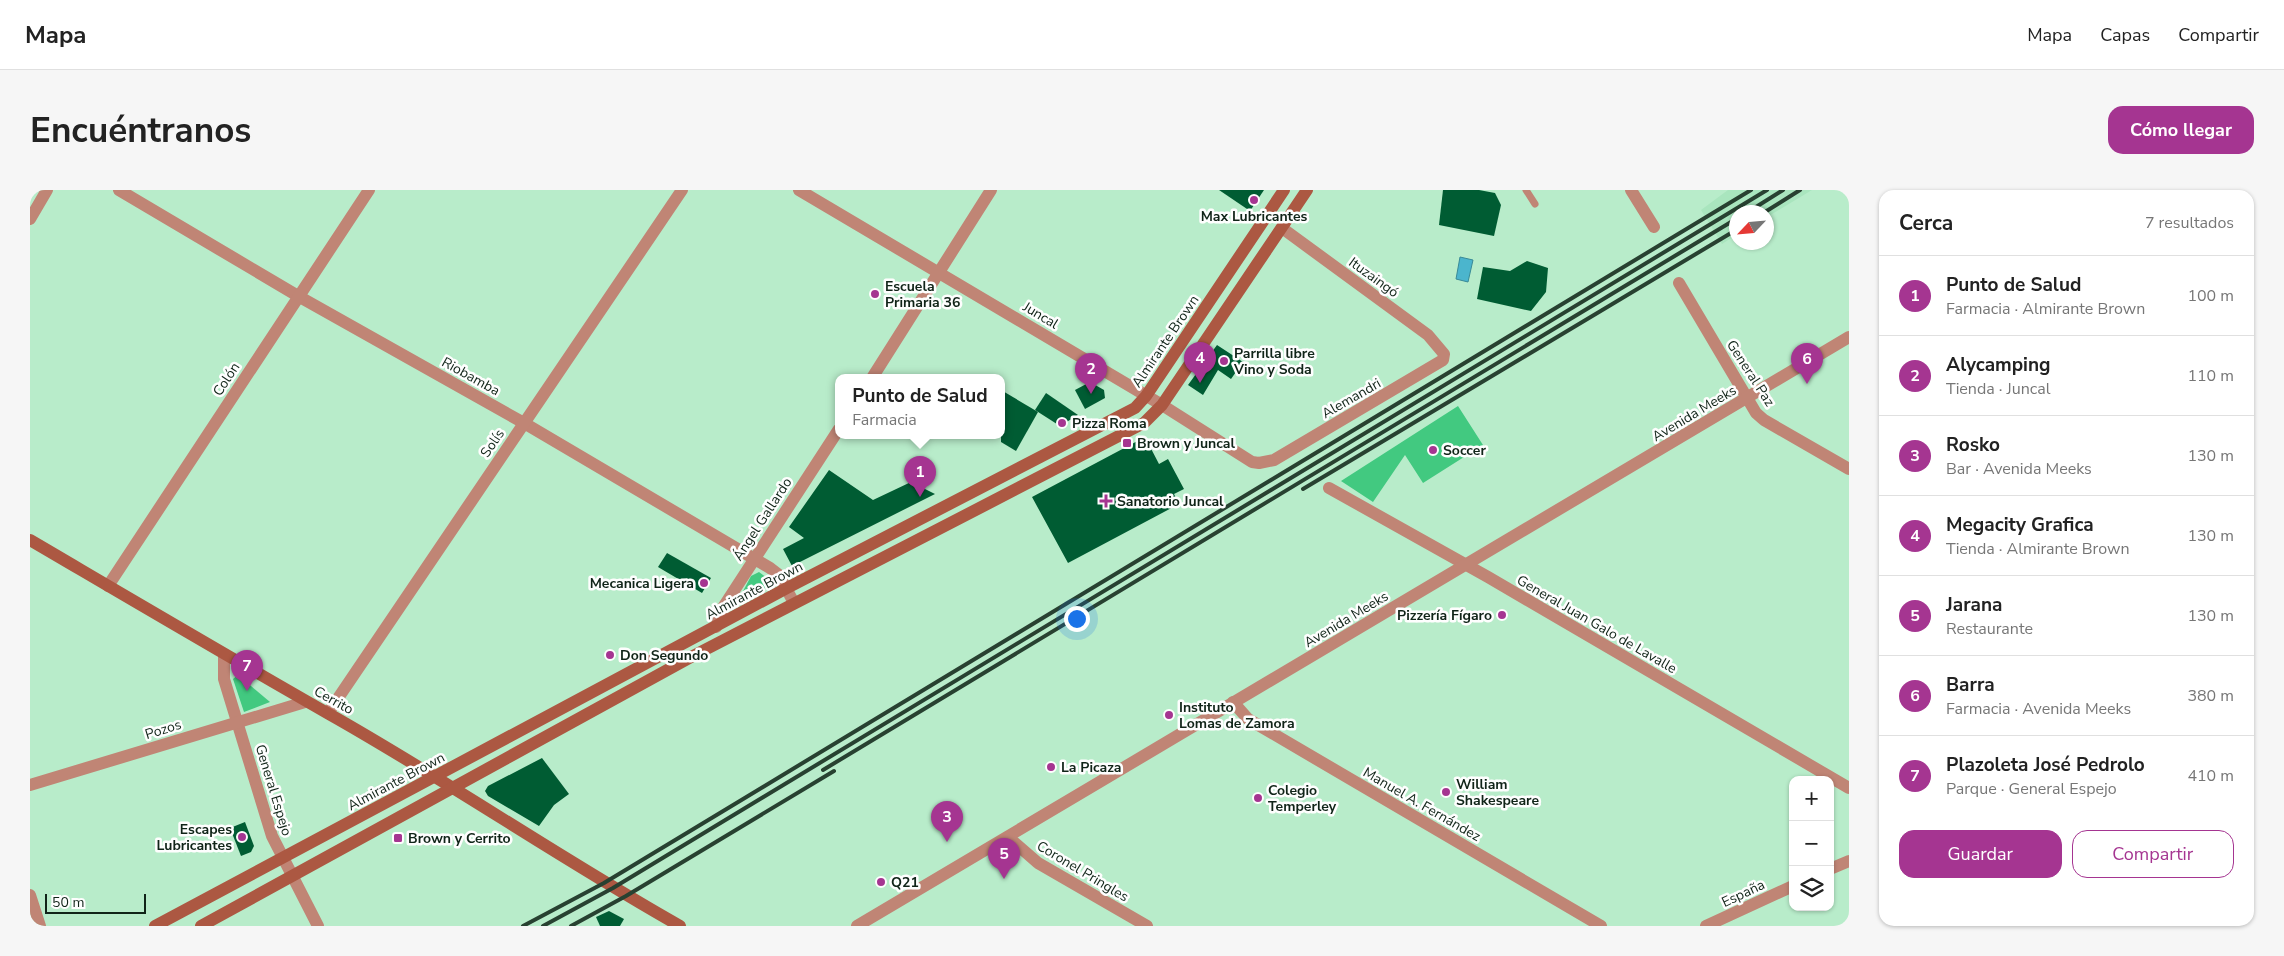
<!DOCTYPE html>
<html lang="es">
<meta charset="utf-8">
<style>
:root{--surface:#fff;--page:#f6f6f6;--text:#222;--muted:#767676;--line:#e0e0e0;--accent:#a53591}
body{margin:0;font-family:"Nunito Sans",sans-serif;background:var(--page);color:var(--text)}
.controls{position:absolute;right:15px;bottom:15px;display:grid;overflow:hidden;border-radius:10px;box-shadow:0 1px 4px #0004}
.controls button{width:45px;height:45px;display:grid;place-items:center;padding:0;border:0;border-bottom:1px solid var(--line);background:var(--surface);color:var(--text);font:25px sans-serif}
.compass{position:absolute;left:1699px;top:15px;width:45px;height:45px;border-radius:50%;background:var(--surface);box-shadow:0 1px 4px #0004;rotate:244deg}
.scale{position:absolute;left:15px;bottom:12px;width:101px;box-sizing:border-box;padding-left:5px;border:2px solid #102418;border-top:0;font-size:14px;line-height:18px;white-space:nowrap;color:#102418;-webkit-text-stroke:4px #fefefe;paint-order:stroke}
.you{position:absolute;left:1046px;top:428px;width:18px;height:18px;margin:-12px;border:4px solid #fff;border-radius:50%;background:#1a73e8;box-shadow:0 0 0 8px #1a73e833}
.badge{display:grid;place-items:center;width:32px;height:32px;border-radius:50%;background:var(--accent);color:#fff;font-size:16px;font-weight:700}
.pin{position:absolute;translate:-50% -41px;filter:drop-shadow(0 1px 2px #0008)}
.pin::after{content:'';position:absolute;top:26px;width:18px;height:15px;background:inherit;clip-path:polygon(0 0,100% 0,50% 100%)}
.popup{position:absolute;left:805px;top:184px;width:170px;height:65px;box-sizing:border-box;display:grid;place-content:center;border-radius:10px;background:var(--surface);filter:drop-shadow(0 1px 4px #0005);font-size:16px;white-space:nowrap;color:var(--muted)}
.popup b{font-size:19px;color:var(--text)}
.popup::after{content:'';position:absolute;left:50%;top:100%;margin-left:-10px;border:10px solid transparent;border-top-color:var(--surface)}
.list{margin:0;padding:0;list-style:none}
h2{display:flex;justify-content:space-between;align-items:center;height:65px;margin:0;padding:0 20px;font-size:21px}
h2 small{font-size:16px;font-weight:400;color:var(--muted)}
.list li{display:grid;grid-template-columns:32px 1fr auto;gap:15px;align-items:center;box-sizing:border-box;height:80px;padding:0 20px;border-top:1px solid var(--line)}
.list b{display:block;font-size:19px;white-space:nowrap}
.list p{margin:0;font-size:16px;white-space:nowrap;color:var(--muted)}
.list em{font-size:16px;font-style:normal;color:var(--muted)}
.actions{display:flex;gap:10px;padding:15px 20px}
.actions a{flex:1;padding:11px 0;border:1px solid var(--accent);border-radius:15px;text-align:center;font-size:18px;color:var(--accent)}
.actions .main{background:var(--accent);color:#fff}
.icon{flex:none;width:28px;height:28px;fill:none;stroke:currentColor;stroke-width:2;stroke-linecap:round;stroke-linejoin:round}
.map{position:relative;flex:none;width:1819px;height:736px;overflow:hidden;border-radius:15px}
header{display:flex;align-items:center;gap:30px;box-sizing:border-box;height:70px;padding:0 25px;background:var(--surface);border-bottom:1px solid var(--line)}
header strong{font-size:24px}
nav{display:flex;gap:28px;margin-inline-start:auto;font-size:18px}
.intro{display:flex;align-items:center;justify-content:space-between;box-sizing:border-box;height:120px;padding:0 30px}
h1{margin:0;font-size:35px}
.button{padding:12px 22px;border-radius:15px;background:var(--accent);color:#fff;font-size:18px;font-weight:700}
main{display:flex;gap:30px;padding:0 30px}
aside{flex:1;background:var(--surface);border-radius:15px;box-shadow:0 1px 4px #0004}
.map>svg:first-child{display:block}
.built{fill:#a9e5be}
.green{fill:#42c980}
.water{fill:#4bb5cd;stroke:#398a97}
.building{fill:#005c33}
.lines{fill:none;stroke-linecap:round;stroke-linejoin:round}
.service{stroke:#c08575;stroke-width:7}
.minor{stroke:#c08575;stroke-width:12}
.tertiary{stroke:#c08575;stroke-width:12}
.secondary{stroke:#ac5842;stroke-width:12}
.rail{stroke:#284131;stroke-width:4}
.poi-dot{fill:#a53591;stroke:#fefefe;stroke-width:2}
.labels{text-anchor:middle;stroke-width:5;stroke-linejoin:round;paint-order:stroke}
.poi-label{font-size:14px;font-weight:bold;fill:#102418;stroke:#fefefe;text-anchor:start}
.street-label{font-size:14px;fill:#102418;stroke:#fefefe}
</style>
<header>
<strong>Mapa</strong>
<nav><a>Mapa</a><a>Capas</a><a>Compartir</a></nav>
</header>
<div class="intro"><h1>Encuéntranos</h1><a class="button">Cómo llegar</a></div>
<main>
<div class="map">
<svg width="1819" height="736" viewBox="0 0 1819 736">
<rect width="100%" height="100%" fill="#b8ecca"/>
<!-- built -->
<path class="built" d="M1698,0h84l-45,27 -1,-5h-30v23l-14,9 -21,-34z"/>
<!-- green -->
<g class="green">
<path d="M1428,216l25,39 -60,38 -18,-28 -32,47 -32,-21z"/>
<path d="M729,382l15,11 -34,20v-6l11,-21z"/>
<path d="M208,485l32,27 -26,10 -11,-33z"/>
</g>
<!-- water -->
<path class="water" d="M1430,67l13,3 -5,22 -12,-3z"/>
<!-- building -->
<g class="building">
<path d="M1189,0h45l-14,21z"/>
<path d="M1413,0h36l16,3 6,12 -7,31 -55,-11z"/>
<path d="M1497,71l21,7 -2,24 -15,19 -54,-12 6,-32 27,4z"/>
<path d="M1187,155l26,17 -12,17 -13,-9 -15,25 -15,-10z"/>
<path d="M1060,192l14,8 1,8 -20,11 -10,-19z"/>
<path d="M971,200l37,22 -22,39 -15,-9z"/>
<path d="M1016,203l32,22 -18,11 -25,-16z"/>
<path d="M1115,247l14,27 9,-5 16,30 -10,5 5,10 -111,59 -36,-66z"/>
<path d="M799,280l44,30 38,-18 24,12 -143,72 -9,-17 21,-11 -15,-11z"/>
<path d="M637,363l44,25 -9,15 -44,-26z"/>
<path d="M512,568l27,36 -15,11 -15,21 -51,-30 -3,-5 3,-5z"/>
<path d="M215,632l9,24 -3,6 -10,4 -11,-28z"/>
<path d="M579,721l15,8 -4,7h-20l-4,-9z"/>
</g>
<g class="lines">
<!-- service -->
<path class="service" d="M1496,0l9,14"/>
<!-- minor -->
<g class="minor">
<path d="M89,0l179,106 226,127 246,145 9,7 15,28"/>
<path d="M769,0l363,215 90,57 7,1 15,-3 169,-100 1,-6 -16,-19 -146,-107"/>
<path d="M1601,0l23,37"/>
<path d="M0,29l17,-29"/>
<path d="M1649,93l77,130 8,7 85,49"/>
<path d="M842,188l119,-188"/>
<path d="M1299,298l159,89 361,211"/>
<path d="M78,396l261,-396"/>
<path d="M686,437l6,-18 117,-180"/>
<path d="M194,465v24l48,157 46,90"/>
<path d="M1203,512l15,17 353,207"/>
<path d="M298,523l354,-523"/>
<path d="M0,595l275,-83"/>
<path d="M978,647l30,26 109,63"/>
<path d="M1800,679l19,-8"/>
<path d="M0,705l10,31"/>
<path d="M1676,736l87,-40"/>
</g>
<!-- tertiary -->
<path class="tertiary" d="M827,736l992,-589"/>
<!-- secondary -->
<g class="secondary">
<path d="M0,350c99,58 199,117 299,174 119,67 232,145 351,212"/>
<path d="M125,736l632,-338 348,-180 11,-12 138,-206"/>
<path d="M171,736l490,-269 453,-234 18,-18 145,-215"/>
</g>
<!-- rail -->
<g class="rail">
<path d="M1718,22l35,-22"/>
<path d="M1735,22l35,-22"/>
<path d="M1273,299l433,-259"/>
<path d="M793,580l913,-551"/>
<path d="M493,736l81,-43 1147,-693"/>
<path d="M513,736l70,-38 1154,-698"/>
<path d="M541,736l55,-30 208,-125"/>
</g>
</g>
<!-- markers -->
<g class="poi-dot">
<circle cx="1224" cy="10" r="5"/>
<circle cx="845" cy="104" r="5"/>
<circle cx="1194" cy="171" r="5"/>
<circle cx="1032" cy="233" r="5"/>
<rect x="1092" y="248" width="10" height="10" rx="2.5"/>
<circle cx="1403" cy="260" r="5"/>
<path d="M1073.5 303.5h5v5h5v5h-5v5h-5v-5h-5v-5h5z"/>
<circle cx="674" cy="393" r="5"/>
<circle cx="1472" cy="425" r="5"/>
<circle cx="580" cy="465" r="5"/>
<circle cx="1139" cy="525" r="5"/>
<circle cx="1021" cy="577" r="5"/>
<circle cx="1416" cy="602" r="5"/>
<circle cx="1228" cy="608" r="5"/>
<circle cx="212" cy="647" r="5"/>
<rect x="363" y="643" width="10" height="10" rx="2.5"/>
<circle cx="851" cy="692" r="5"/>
</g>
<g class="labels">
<!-- poi labels -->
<g class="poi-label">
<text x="1224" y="31" text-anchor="middle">Max Lubricantes</text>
<text x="855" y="101">Escuela<tspan x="855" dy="16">Primaria 36</tspan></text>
<text x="1204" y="168">Parrilla libre<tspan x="1204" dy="16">Vino y Soda</tspan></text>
<text x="1042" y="238">Pizza Roma</text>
<text x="1107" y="258">Brown y Juncal</text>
<text x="1413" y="265">Soccer</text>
<text x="1087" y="316">Sanatorio Juncal</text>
<text x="664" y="398" text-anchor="end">Mecanica Ligera</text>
<text x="1462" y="430" text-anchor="end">Pizzería Fígaro</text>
<text x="590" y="470">Don Segundo</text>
<text x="1149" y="522">Instituto<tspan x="1149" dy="16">Lomas de Zamora</tspan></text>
<text x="1031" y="582">La Picaza</text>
<text x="1426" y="599">William<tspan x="1426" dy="16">Shakespeare</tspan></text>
<text x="1238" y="605">Colegio<tspan x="1238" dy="16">Temperley</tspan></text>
<text x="202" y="644" text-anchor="end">Escapes<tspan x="202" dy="16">Lubricantes</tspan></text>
<text x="378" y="653">Brown y Cerrito</text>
<text x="861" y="697">Q21</text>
</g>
<!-- street labels -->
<g class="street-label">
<text transform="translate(1344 87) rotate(36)" y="5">Ituzaingó</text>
<text transform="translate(1011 125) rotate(31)" y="5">Juncal</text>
<text transform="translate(1135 151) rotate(-56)" y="5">Almirante Brown</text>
<text transform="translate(1721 183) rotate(57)" y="5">General Paz</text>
<text transform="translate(441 186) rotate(29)" y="5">Riobamba</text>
<text transform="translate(196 189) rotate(-57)" y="5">Colón</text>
<text transform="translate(1321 208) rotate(-30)" y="5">Alemandri</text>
<text transform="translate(1664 223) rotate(-31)" y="5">Avenida Meeks</text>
<text transform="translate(462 253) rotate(-56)" y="5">Solís</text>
<text transform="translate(732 329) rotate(-57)" y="5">Ángel Gallardo</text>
<text transform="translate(724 400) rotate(-28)" y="5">Almirante Brown</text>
<text transform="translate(1316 429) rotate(-31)" y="5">Avenida Meeks</text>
<text transform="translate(1567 434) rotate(30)" y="5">General Juan Galo de Lavalle</text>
<text transform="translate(304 510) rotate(29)" y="5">Cerrito</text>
<text transform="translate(133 539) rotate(-17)" y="5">Pozos</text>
<text transform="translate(366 591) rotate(-28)" y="5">Almirante Brown</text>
<text transform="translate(244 600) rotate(73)" y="5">General Espejo</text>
<text transform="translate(1392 614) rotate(30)" y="5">Manuel A. Fernández</text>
<text transform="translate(1053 681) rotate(31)" y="5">Coronel Pringles</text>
<text transform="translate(1713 703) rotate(-25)" y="5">España</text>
</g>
</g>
</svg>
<div class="controls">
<button>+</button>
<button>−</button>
<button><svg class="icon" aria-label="layers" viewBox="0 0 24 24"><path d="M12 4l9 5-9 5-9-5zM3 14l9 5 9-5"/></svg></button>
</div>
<svg class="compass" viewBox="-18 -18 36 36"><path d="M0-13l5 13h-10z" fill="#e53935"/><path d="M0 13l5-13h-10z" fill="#767676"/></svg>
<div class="scale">50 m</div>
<div class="you"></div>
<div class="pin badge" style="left:890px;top:307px">1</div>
<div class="popup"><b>Punto de Salud</b>Farmacia</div>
<div class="pin badge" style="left:1061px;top:204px">2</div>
<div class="pin badge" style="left:917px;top:652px">3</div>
<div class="pin badge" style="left:1170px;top:193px">4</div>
<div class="pin badge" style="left:974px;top:689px">5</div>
<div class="pin badge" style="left:1777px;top:194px">6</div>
<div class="pin badge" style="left:217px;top:501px">7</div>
</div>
<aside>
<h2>Cerca<small>7 resultados</small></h2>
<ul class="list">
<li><span class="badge">1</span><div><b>Punto de Salud</b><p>Farmacia · Almirante Brown</p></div><em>100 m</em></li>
<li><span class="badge">2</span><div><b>Alycamping</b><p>Tienda · Juncal</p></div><em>110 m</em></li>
<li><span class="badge">3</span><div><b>Rosko</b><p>Bar · Avenida Meeks</p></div><em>130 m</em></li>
<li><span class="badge">4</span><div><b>Megacity Grafica</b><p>Tienda · Almirante Brown</p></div><em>130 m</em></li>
<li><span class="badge">5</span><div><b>Jarana</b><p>Restaurante</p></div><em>130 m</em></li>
<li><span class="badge">6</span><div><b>Barra</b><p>Farmacia · Avenida Meeks</p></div><em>380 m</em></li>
<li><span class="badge">7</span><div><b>Plazoleta José Pedrolo</b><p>Parque · General Espejo</p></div><em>410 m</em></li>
</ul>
<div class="actions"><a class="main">Guardar</a><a>Compartir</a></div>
</aside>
</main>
